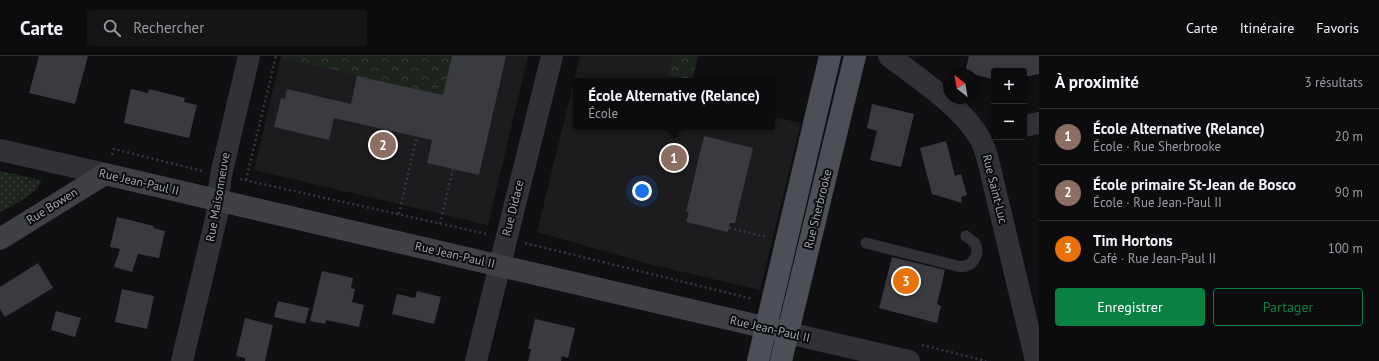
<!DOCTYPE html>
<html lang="fr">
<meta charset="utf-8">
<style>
:root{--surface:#0c0c0e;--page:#151517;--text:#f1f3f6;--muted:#9a9b9e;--line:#2c2c2e;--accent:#0b8043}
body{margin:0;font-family:"PT Sans",sans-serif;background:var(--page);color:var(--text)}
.controls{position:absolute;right:12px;top:12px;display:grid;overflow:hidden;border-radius:4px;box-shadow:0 2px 6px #0003}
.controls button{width:36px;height:36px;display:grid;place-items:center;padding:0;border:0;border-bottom:1px solid var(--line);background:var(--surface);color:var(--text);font:20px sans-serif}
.compass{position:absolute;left:943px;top:12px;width:36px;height:36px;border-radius:50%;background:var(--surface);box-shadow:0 2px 6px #0003;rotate:329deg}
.you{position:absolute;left:642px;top:135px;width:14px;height:14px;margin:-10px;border:3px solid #fff;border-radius:50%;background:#1a73e8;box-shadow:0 0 0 6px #1a73e833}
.badge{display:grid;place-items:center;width:26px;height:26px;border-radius:50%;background:var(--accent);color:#fff;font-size:13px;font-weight:700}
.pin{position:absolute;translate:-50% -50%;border:2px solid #fff;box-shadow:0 1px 4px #0006}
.popup{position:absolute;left:573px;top:22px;width:202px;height:52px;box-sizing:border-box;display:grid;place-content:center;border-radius:4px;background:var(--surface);filter:drop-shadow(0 1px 3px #0005);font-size:13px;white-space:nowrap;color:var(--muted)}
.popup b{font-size:15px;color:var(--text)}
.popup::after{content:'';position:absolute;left:50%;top:100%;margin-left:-8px;border:8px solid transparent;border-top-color:var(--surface)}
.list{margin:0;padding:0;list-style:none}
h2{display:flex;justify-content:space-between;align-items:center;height:52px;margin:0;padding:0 16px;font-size:17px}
h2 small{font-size:13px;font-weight:400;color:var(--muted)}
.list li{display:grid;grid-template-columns:26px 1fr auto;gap:12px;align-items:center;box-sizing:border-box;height:56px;padding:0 16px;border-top:1px solid var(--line)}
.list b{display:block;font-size:15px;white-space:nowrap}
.list p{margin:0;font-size:13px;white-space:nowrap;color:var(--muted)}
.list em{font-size:13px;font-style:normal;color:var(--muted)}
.actions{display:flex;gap:8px;padding:12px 16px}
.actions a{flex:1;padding:9px 0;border:1px solid var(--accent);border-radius:4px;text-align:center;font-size:14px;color:var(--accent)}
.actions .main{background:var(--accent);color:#fff}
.icon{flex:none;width:22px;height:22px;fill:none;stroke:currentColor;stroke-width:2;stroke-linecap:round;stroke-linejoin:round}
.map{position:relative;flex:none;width:1039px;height:305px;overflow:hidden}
header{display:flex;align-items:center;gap:24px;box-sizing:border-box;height:56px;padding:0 20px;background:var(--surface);border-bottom:1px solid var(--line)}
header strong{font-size:19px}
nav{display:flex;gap:22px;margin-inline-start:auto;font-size:14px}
.search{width:280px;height:36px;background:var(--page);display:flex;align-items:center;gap:10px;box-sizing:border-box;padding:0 14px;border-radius:4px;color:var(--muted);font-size:15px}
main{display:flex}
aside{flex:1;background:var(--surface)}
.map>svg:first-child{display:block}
.built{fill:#1c1c1f}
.grass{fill:url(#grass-dots)}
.forest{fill:url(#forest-crowns)}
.building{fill:#3a3b40}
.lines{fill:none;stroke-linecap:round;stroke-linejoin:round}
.path{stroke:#37393e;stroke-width:2.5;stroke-dasharray:2 3;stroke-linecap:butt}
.lane{stroke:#313237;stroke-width:11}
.street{stroke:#313237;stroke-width:22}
.secondary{stroke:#3f4147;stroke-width:22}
.primary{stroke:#4c4f56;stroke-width:22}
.labels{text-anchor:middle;stroke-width:4;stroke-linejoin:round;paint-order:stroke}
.street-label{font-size:12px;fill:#a0a6b4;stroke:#0b0b0c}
</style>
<header>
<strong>Carte</strong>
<div class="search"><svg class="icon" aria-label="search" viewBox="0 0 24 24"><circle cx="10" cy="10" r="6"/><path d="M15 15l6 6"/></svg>Rechercher</div>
<nav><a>Carte</a><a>Itinéraire</a><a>Favoris</a></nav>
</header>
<main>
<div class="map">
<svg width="1039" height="305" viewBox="0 0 1039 305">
<defs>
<pattern id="grass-dots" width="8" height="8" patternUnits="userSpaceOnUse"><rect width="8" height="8" fill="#1c241d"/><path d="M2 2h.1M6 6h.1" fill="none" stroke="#3a413b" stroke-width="1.8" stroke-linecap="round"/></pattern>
<pattern id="forest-crowns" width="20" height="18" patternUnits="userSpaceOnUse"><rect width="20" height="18" fill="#1c241d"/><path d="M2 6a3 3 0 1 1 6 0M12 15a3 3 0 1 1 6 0" fill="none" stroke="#3a413b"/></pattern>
</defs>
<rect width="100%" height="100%" fill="#101012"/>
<!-- built -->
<g class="built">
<path d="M281,0h247l-40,169 -234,-55z"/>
<path d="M580,0h118l-6,25h-116v46h196v-10l29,6 -41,167 -107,-25 -116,-33z"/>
</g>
<!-- grass -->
<path class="grass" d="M0,115l41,9c-1,13 -30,26 -41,32z"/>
<!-- forest -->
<g class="forest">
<path d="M281,0h171l-10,42 -17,-7 -144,-33z"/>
<path d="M673,0h25l-6,25 -24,-6z"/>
</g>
<!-- building -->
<g class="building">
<path d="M39,0h49l-13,48 -46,-11z"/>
<path d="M452,0h54l-27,119 -52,-12 5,-23 -98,-22 -5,22 -55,-13 7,-29 4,1 2,-10 64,15 6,-28 86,19z"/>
<path d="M969,0h70v18l-15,3v-6h-30l-2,8 -27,-7z"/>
<path d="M131,33l17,4 1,-4 36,9 -1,4 13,3 -8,33 -65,-15z"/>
<path d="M872,48l42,10 -13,53 -31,-7 7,-29 -10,-3z"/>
<path d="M704,80l49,12 -18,75h-5l-2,9 -42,-10 3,-10h-3z"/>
<path d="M946,85l9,35 6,-2 6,21 -6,2 1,6 -30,-9 -12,-46z"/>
<path d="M117,161l37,9 -1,2 12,3 -6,27 -21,-4 -6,18 -18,-5 6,-18 -10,-2z"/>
<path d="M892,201l53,13 -8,34 4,2 -4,17 -58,-15z"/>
<path d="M38,207l15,25 -48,29 -5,-8v-22z"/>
<path d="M322,215l31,7 -2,10 4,1 -3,13 12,3 -5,22 -33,-7 -1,4 -15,-3z"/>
<path d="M122,233l32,7 -7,33 -32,-7z"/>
<path d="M417,235l24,6 -7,27 -42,-10 5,-20 18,4z"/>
<path d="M278,245l31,7 -4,16 -31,-7z"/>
<path d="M56,255l25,7 -6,19 -24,-7z"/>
<path d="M245,262l28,7 -8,36h-20v-3l-9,-2z"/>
<path d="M535,263l40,9 -7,30 -6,-2 -1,5h-33l3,-12h-3z"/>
</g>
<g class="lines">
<!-- path -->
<g class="path">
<path d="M112,99l2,-6 88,22"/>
<path d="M240,123l247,55"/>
<path d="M246,124l30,-124"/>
<path d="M399,158l18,-79"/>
<path d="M440,168l13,-55"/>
<path d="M729,172l38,9"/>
<path d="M525,187l228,56"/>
<path d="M922,289l64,16"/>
</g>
<!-- lane -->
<path class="lane" d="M866,187l91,23c14,3 24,-10 18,-23l-9,-7"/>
<!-- street -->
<g class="street">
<path d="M889,0c30,23 73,50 92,84 3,6 5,13 7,20l48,201"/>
<path d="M1024,70l15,-3"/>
<path d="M0,94l105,24"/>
<path d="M788,277l121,28"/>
<path d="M182,305l38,-159 -1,-12 2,-15 28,-119"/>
<path d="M476,305l76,-305"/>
</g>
<!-- secondary -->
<path class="secondary" d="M0,183l105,-65 680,158"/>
<!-- primary -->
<g class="primary">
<path d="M758,305l72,-305"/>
<path d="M781,305l74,-305"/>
</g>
</g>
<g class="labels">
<!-- street labels -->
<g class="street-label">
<text transform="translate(139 126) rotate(13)" y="4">Rue Jean-Paul II</text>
<text transform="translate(995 133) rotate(76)" y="4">Rue Saint-Luc</text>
<text transform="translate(218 141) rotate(-80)" y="4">Rue Maisonneuve</text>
<text transform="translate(52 150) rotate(-32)" y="4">Rue Bowen</text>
<text transform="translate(513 152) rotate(-76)" y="4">Rue Didace</text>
<text transform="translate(818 153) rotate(-76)" y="4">Rue Sherbrooke</text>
<text transform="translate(455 199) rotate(13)" y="4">Rue Jean-Paul II</text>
<text transform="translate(770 273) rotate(13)" y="4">Rue Jean-Paul II</text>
</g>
</g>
</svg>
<div class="controls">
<button>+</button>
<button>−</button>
</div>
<svg class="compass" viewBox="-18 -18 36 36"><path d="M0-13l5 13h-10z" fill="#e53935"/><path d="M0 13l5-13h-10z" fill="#9a9b9e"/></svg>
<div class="you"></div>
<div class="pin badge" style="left:674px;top:102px;background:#8d6e63">1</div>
<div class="popup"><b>École Alternative (Relance)</b>École</div>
<div class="pin badge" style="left:383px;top:89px;background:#8d6e63">2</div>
<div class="pin badge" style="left:906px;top:225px;background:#e8710a">3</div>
</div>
<aside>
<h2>À proximité<small>3 résultats</small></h2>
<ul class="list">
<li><span class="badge" style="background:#8d6e63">1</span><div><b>École Alternative (Relance)</b><p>École · Rue Sherbrooke</p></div><em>20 m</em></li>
<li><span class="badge" style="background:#8d6e63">2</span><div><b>École primaire St-Jean de Bosco</b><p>École · Rue Jean-Paul II</p></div><em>90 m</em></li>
<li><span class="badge" style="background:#e8710a">3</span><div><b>Tim Hortons</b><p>Café · Rue Jean-Paul II</p></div><em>100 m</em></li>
</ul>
<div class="actions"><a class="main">Enregistrer</a><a>Partager</a></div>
</aside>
</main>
